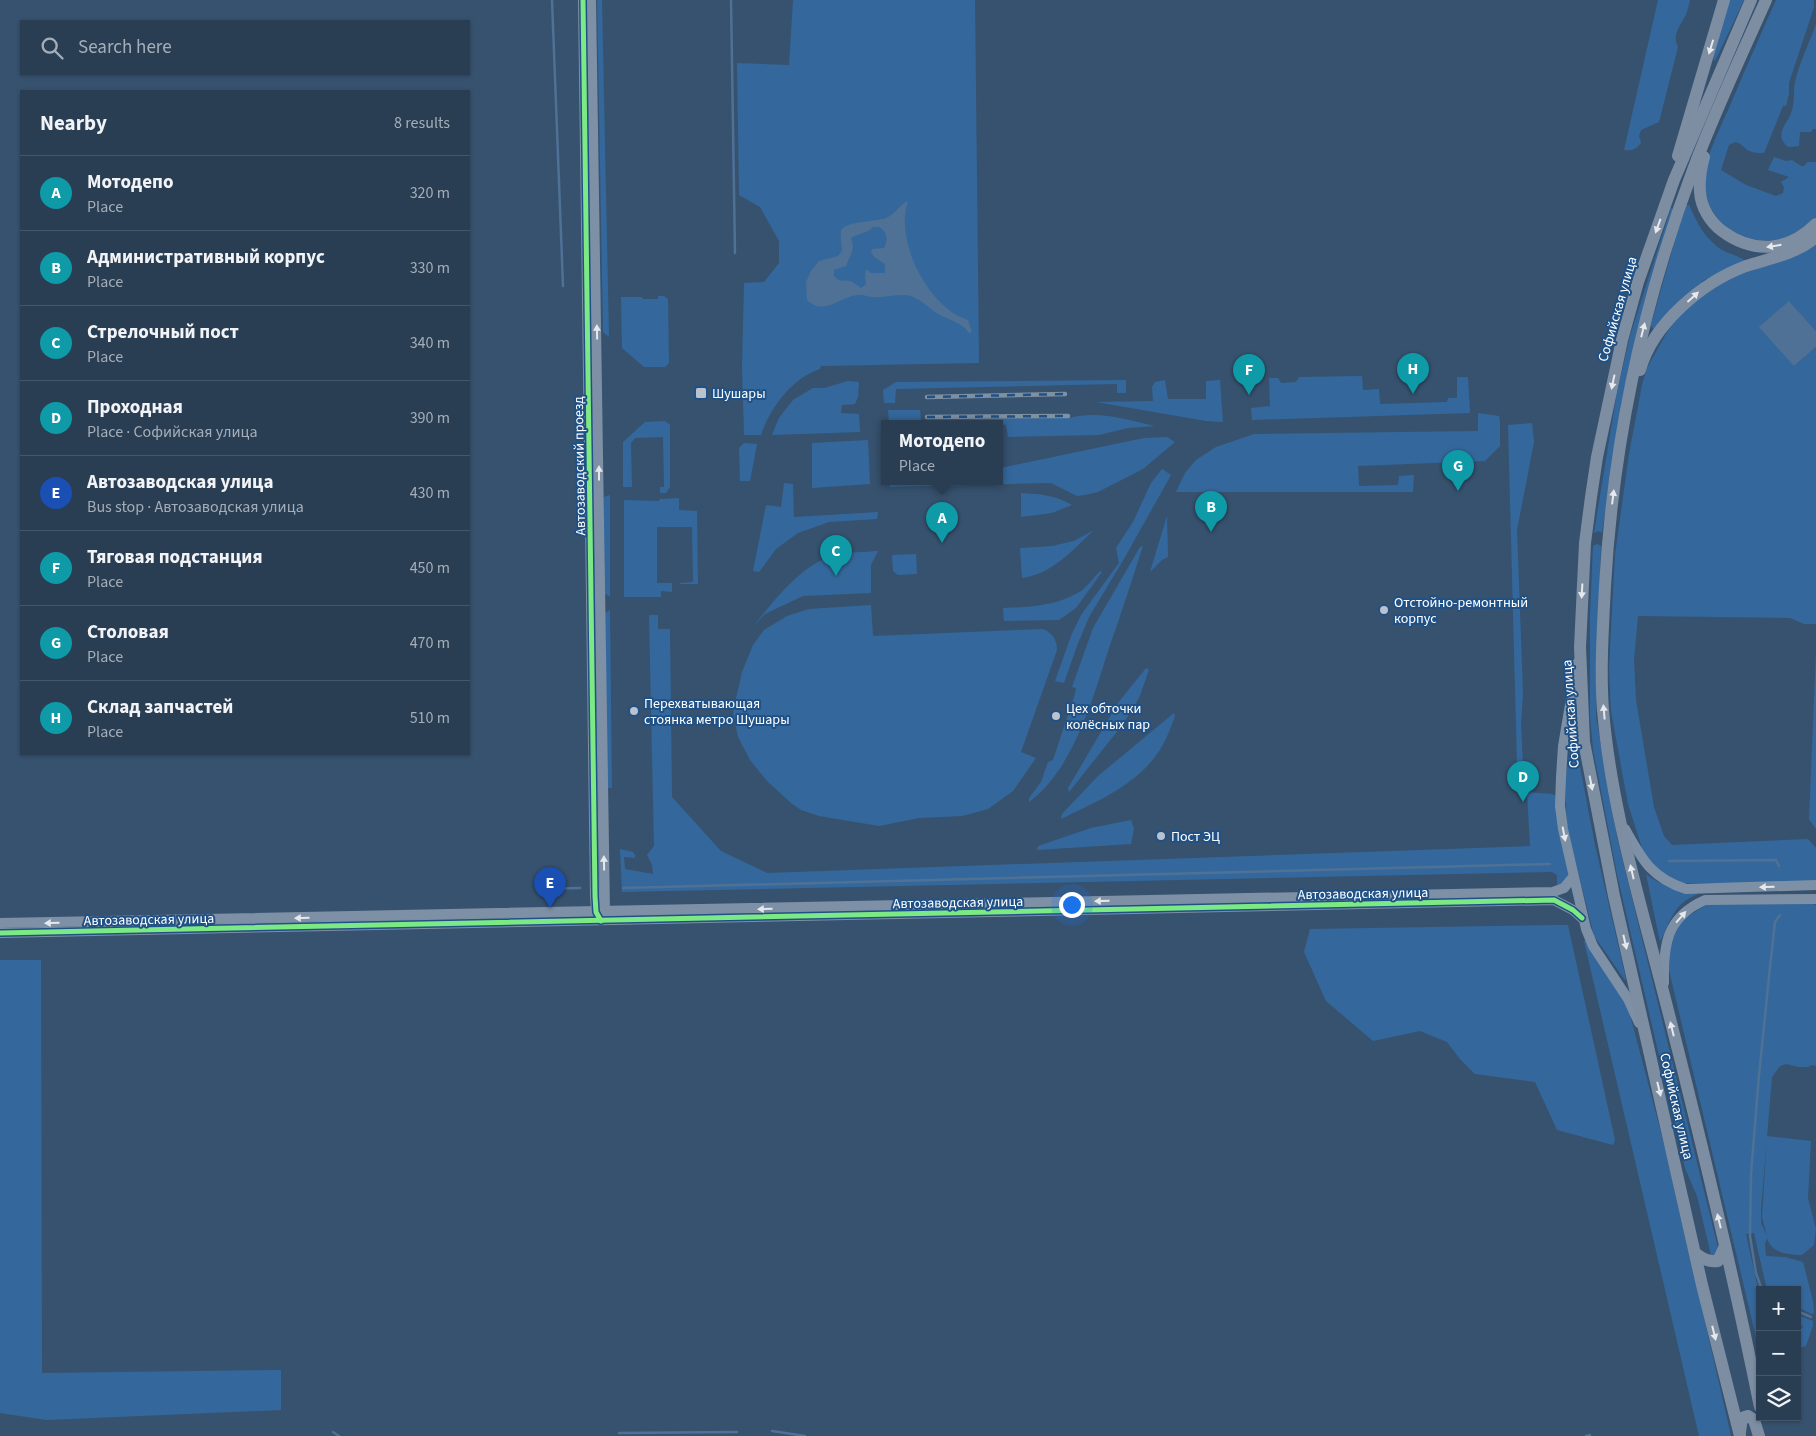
<!DOCTYPE html>
<meta charset="utf-8">
<style>
:root{--surface:#293e53;--page:#31455a;--text:#f1f3f6;--muted:#a5aeb8;--line:#45576a;--accent:#e69b98}
body{margin:0;font-family:"Source Sans 3",sans-serif;background:var(--page);color:var(--text)}
.controls{position:absolute;right:15px;bottom:15px;display:grid;overflow:hidden;border-radius:0px;box-shadow:0 1px 4px #0004}
.controls button{width:45px;height:45px;display:grid;place-items:center;padding:0;border:0;border-bottom:1px solid var(--line);background:var(--surface);color:var(--text);font:25px sans-serif}
.you{position:absolute;left:1071px;top:904px;width:18px;height:18px;margin:-12px;border:4px solid #fff;border-radius:50%;background:#1a73e8;box-shadow:0 0 0 8px #1a73e833}
.badge{display:grid;place-items:center;width:32px;height:32px;border-radius:50%;background:var(--accent);color:#fff;font-size:16px;font-weight:700}
.pin{position:absolute;translate:-50% -41px;filter:drop-shadow(0 1px 2px #0008)}
.pin::after{content:'';position:absolute;top:26px;width:18px;height:15px;background:inherit;clip-path:polygon(0 0,100% 0,50% 100%)}
.popup{position:absolute;left:881px;top:420px;width:122px;height:65px;box-sizing:border-box;display:grid;place-content:center;border-radius:0px;background:var(--surface);filter:drop-shadow(0 1px 4px #0005);font-size:16px;white-space:nowrap;color:var(--muted)}
.popup b{font-size:19px;color:var(--text)}
.popup::after{content:'';position:absolute;left:50%;top:100%;margin-left:-10px;border:10px solid transparent;border-top-color:var(--surface)}
.list{margin:0;padding:0;list-style:none}
h2{display:flex;justify-content:space-between;align-items:center;height:65px;margin:0;padding:0 20px;font-size:21px}
h2 small{font-size:16px;font-weight:400;color:var(--muted)}
.list li{display:grid;grid-template-columns:32px 1fr auto;gap:15px;align-items:center;box-sizing:border-box;height:75px;padding:0 20px;border-top:1px solid var(--line)}
.list b{display:block;font-size:19px;white-space:nowrap}
.list p{margin:0;font-size:16px;white-space:nowrap;color:var(--muted)}
.list em{font-size:16px;font-style:normal;color:var(--muted)}
.icon{flex:none;width:28px;height:28px;fill:none;stroke:currentColor;stroke-width:2;stroke-linecap:round;stroke-linejoin:round}
.map{position:relative;flex:none;width:1816px;height:1436px;overflow:hidden}
.search{position:absolute;background:var(--surface);box-shadow:0 1px 4px #0004;left:20px;top:20px;width:450px;height:55px;display:flex;align-items:center;gap:12px;box-sizing:border-box;padding:0 18px;border-radius:0px;color:var(--muted);font-size:19px}
.panel{position:absolute;background:var(--surface);box-shadow:0 1px 4px #0004;left:20px;top:90px;width:450px;height:665px;border-radius:0px}
.map>svg:first-child{display:block}
.green{fill:#34689c}
.water{fill:#4f7195;fill-rule:evenodd}
.lines{fill:none;stroke-linecap:round;stroke-linejoin:round}
.stream{stroke:#4f7195;stroke-width:2.5}
.minor{stroke:#7e90a5;stroke-width:10}
.major{stroke:#7d8ea2;stroke-width:12}
.rail-casing{stroke:#7e91a3;stroke-width:4.5}
.rail{stroke:#205186;stroke-width:2.5;stroke-dasharray:8;stroke-linecap:butt}
.cycleway-casing{stroke:#205186;stroke-width:8}
.cycleway{stroke:#7ce984;stroke-width:5}
.oneway{fill:#e5e8ec}
.oneway2{fill:#e5e9ed}
.poi-dot{fill:#b9c2cd;stroke:#205186;stroke-width:2}
.labels{text-anchor:middle;stroke-width:4;stroke-linejoin:round;paint-order:stroke}
.street-label{font-size:14px;fill:#fff;stroke:#205186}
.poi-label{font-size:14px;fill:#fff;stroke:#205186;text-anchor:start}
</style>
<div class="map">
<svg width="1816" height="1436" viewBox="0 0 1816 1436">
<rect width="100%" height="100%" fill="#37526f"/>
<!-- green -->
<g class="green">
<path d="M597,0h5l7,337 -6,-5z"/>
<path d="M793,0h182l4,363 -158,3 -1,3c-28,9 -50,39 -59,66h-17l-2,-68 2,-84 20,-1 15,-19v-22l-19,-34 -21,-12 -2,-132 52,2z"/>
<path d="M1658,0h32c-1,4 -2,8 -3,12 -5,13 -16,21 -9,35l-19,75 -18,8 -2,6 2,7c-5,6 -9,8 -17,7z"/>
<path d="M1729,0h15l-29,61 -2,-3z"/>
<path d="M1776,0h38v7l-25,76v11l-3,12h-3l-19,47c-6,0 -13,0 -18,-4 -5,-4 -5,-6 -11,-7l-6,3 -8,25 25,15 30,11 7,-3 1,-6 -3,-5 8,-5 -21,-7 6,-13 12,4 6,-1 9,6h3l4,-4h8v55c-13,17 -36,26 -57,23 -4,0 -10,0 -15,-2 -26,-10 -43,-38 -39,-66 3,-20 16,-46 24,-64 15,-36 31,-72 47,-108z"/>
<path d="M1816,24v105h-3l-2,3h-11l-1,14c-5,0 -11,3 -14,-2 -10,-11 3,-21 6,-31 4,-10 2,-20 4,-31 4,-18 15,-41 21,-58z"/>
<path d="M1685,205h4c8,18 16,34 33,45 7,4 15,5 22,10l-1,3 -39,17 -50,51 -3,-6z"/>
<path d="M1671,208l3,1 -37,122 -15,69 -20,133 -4,-2 -4,2 23,-141 13,-56z"/>
<path d="M1816,245v86l-27,-30 5,65 22,-19v277h-12l-14,-6 -152,-2 -4,44 2,40 18,107 10,29 8,9 136,-6 8,9v33l-20,2h-112l-15,-5 -12,-8 -14,-19 -15,-47 -17,-93 -2,-42 6,-114 14,-101 13,-69 5,-17 19,-34 10,-16 21,-20 37,-22 66,-22z"/>
<path d="M658,296h6l4,3 1,64 -4,4h-21l-22,-19 -1,-51h21l1,2h15z"/>
<path d="M1362,376l1,14 16,-1 1,15 67,-2 1,-4h9v-21h11l2,36 -218,7 -1,-12 19,-2 -1,-28h9l3,5 15,-1 3,-5z"/>
<path d="M1126,380v13h-9v-9l-221,5 -1,14h-11l-1,-13 13,-8z"/>
<path d="M1165,380l3,19h38v-18l14,-1 3,42 -17,-1 -110,-19 57,-1 -1,-14 3,-5z"/>
<path d="M848,381l11,1 -1,15 -3,7 -13,1 -1,8 18,1 1,18 -88,3 7,-17 14,-18 20,-12h11z"/>
<path d="M888,410h32l1,10 149,-2c28,-8 57,2 85,8l-27,2 -29,7 -91,2 -2,-12 -6,-1h-111z"/>
<path d="M1478,413l21,3 1,5v25l-15,15 -127,5 1,20 39,-1 1,-9 15,-1 -1,17h-237l9,-19 11,-13 20,-13 38,-13 224,-3z"/>
<path d="M665,421l5,4v62l-4,6h-6v-6h4l-1,-50 -28,1 -4,5 1,44h-9v-45l22,-20z"/>
<path d="M1532,423l2,19 -17,88 6,164 -2,30 2,41 -6,-1 -9,-339z"/>
<path d="M1167,437l8,5 -32,27 -45,23 -13,3 -8,1 -26,-13 -161,4 -1,-5h111v-14l144,-30z"/>
<path d="M868,440l2,44 -58,4v-45z"/>
<path d="M744,443l13,1 -7,37h-10l-1,-33z"/>
<path d="M1162,469l9,6 -46,82 -36,60 -12,29 -13,37 -9,-2 16,-45 10,-21 38,-52 -3,-15 17,-26 18,-39z"/>
<path d="M784,483l9,1 1,33 84,-5 -1,7 -48,3 -31,11 -22,16 -17,23 -6,-1 13,-66 15,2z"/>
<path d="M1021,493c19,1 34,2 51,12l-20,8 -31,4z"/>
<path d="M610,495v102l-6,-4v-96z"/>
<path d="M679,498v12l18,1 1,73h-18v-1l13,-1 -1,-55h-35v56h15v9l-11,-1v6h-37v-97l35,1 1,-2z"/>
<path d="M1167,516l1,41 -6,3 -12,12z"/>
<path d="M1094,530c-22,20 -41,44 -72,48l-2,-30 32,-2 22,-5z"/>
<path d="M1597,544l4,2 -5,171 21,120 102,415 -4,5 -4,-2 -14,-59 -12,-28 -68,-294 -24,-125 -3,-34v-100l3,-69z"/>
<path d="M1143,546c-11,34 -22,68 -34,102 -16,50 -36,122 -80,154v-4l12,-16 7,-20 5,-2 22,-66 1,-6 -4,-1 21,-59 47,-81z"/>
<path d="M878,551l-7,14v28l-68,3 -38,18 -13,14c21,-26 49,-64 83,-73 14,-3 29,-3 43,-4z"/>
<path d="M916,554l1,20 -19,1 -5,-4 -1,-16z"/>
<path d="M1100,571l2,1 -26,36 -17,12 -55,1 -1,-13c28,-1 54,-2 78,-17 7,-5 13,-14 19,-20z"/>
<path d="M871,605l2,31 170,-7c9,4 14,10 14,21l-36,102 15,6 -23,33 -25,18 -26,7 -43,2 -40,8 -60,-10 -18,-6 -10,-7 -24,-22 -17,-21 -12,-23 -5,-25 9,-40 11,-27 11,-15 23,-14 22,-7z"/>
<path d="M610,610l2,178h-5l-2,-175z"/>
<path d="M649,615h9v14h12l2,168 49,54 46,22 763,-27 -3,-54 25,2 4,2 13,81 -2,5 -10,4v-11l-5,-3 -930,20 -2,-43 13,3 2,3v3l-11,-1 1,12 28,5 -1,-9 -5,-10 7,-9z"/>
<path d="M1816,652v177l-7,-10z"/>
<path d="M1146,668l3,2 -10,28 -16,26 -54,68 -1,-4 50,-85z"/>
<path d="M1174,713l1,3c-6,17 -13,34 -25,47 -23,26 -58,41 -89,56l1,-5 36,-38z"/>
<path d="M1574,729h3l1,3v24l17,89 31,134 -1,1 -31,-44 -27,-109 -2,-49z"/>
<path d="M1131,820l3,8 -3,16 -94,6 1,-4 53,-18z"/>
<path d="M1646,874c16,13 33,16 53,19 -4,3 -9,4 -14,8 -13,9 -18,27 -25,41z"/>
<path d="M1810,903l6,2v161l-5,-1 -3,2h-9l-13,-3 -6,2 -8,11 -11,132v14l6,13 -5,-19 5,-81 44,5 -3,57 8,31 -2,16 -12,10c-14,-1 -30,-1 -35,-17l-2,6 1,12 19,1 18,5 10,39 1,12 -2,1 -15,-7v-17h-30l-13,-57 -8,1 14,64v56l-92,-388 1,-20 13,-26 25,-16z"/>
<path d="M1556,925h12l47,215 -2,5 -56,-15 -22,-48 -60,-8 -15,-15 -13,-17 -27,-11 -47,10 -47,-40 -22,-49 6,-23z"/>
<path d="M1587,940l30,48 12,23 39,148 63,277h-32l-115,-495z"/>
<path d="M0,960h41l1,413 239,-3v40l-234,10 -47,-7z"/>
<path d="M1797,1315l16,6v4l-7,21 -8,2 1,-18 4,-3 -6,-4z"/>
</g>
<!-- water -->
<g class="water">
<path d="M908,201c-14,39 20,107 60,119l4,12 -3,1c-6,-10 -19,-13 -29,-18 -11,-6 -23,-21 -37,-20 -10,0 -21,3 -31,2 -5,0 -10,-3 -15,-2 -19,3 -33,21 -50,5l-1,-18 5,-11 8,-10 19,-5 4,-5c0,-6 -2,-14 -1,-20 3,-10 35,-9 45,-13 10,-4 13,-13 22,-17zM873,227h6c9,5 9,12 5,21l-12,1 -1,3 3,5 11,7v9h-14l-5,-4 -1,6 1,9 -5,4c-3,-2 -8,-6 -11,-7 -8,-2 -8,3 -16,-5v-6l12,-4 6,-14 1,-6 -2,-8c7,-5 16,-4 22,-11z"/>
<path d="M1789,301l27,30v16l-22,19 -35,-39z"/>
</g>
<g class="lines">
<!-- stream -->
<g class="stream">
<path d="M552,0l11,286"/>
<path d="M731,0l4,253"/>
<path d="M1669,861l107,-1 3,6"/>
<path d="M623,888l927,-24"/>
<path d="M542,889l38,-1"/>
<path d="M1762,1290l-6,-17 -6,-37 1,-62 8,-99 11,-108 5,-45 5,-7"/>
<path d="M1797,1311l14,6"/>
<path d="M772,1431l33,5"/>
<path d="M333,1432l6,4"/>
<path d="M619,1433l118,-1"/>
<path d="M1586,1436l4,-1"/>
</g>
<!-- minor -->
<g class="minor">
<path d="M583,0l12,896 1,16 4,6"/>
<path d="M591,0l14,912 -2,6"/>
<path d="M1577,663l-14,83 -2,31 -1,29 3,23 23,100 7,17 35,53 11,24"/>
<path d="M1625,829c17,30 26,49 61,60l130,-4"/>
<path d="M0,923l1553,-31 11,-4 9,-11"/>
<path d="M0,933l1554,-33 19,10 9,8"/>
<path d="M1664,983c-1,-37 2,-66 41,-83l111,-1"/>
</g>
<!-- major -->
<g class="major">
<path d="M1678,156l46,-156"/>
<path d="M1704,157c-3,11 -5,24 -4,35 1,15 10,30 22,39 31,23 66,21 94,-7"/>
<path d="M1640,370c13,-47 63,-88 106,-104 25,-8 50,-12 70,-29"/>
<path d="M1695,1253c8,6 13,9 23,8l7,-15"/>
<path d="M1760,1407c-28,-138 -61,-276 -96,-412 -24,-94 -53,-188 -61,-285 -3,-41 0,-83 2,-124 8,-143 38,-284 89,-419 21,-56 47,-111 72,-167"/>
<path d="M1740,1432l2,-14 6,-2 6,4 5,16"/>
<path d="M1740,1436l-38,-151 -88,-389 -30,-154 -4,-95 5,-104 6,-46 6,-40 25,-117 16,-58 36,-102 77,-180"/>
</g>
<!-- rail casing -->
<g class="rail-casing">
<g id="rail">
<path d="M927,397l138,-3"/>
<path d="M927,417l141,-1"/>
</g>
</g>
<!-- rail -->
<use href="#rail" class="rail"/>
<!-- cycleway casing -->
<g class="cycleway-casing">
<g id="cycleway">
<path d="M583,0l12,896 1,16 5,9"/>
<path d="M0,933l1554,-33 19,10 9,8"/>
</g>
</g>
<!-- cycleway -->
<use href="#cycleway" class="cycleway"/>
</g>
<!-- one-way arrows -->
<defs><path id="oneway-solid" d="M-6-.8H1V-3.2L6.5 0L1 3.2V.8H-6Z" transform="scale(1.25)"/></defs>
<g class="oneway">
<use href="#oneway-solid" transform="translate(1711 47) rotate(107)"/>
<use href="#oneway-solid" transform="translate(1658 226) rotate(110)"/>
<use href="#oneway-solid" transform="translate(1774 246) rotate(171)"/>
<use href="#oneway-solid" transform="translate(1693 297) rotate(-42)"/>
<use href="#oneway-solid" transform="translate(1643 330) rotate(-76)"/>
<use href="#oneway-solid" transform="translate(1613 382) rotate(102)"/>
<use href="#oneway-solid" transform="translate(1613 497) rotate(-83)"/>
<use href="#oneway-solid" transform="translate(1582 591) rotate(93)"/>
<use href="#oneway-solid" transform="translate(1604 712) rotate(-95)"/>
<use href="#oneway-solid" transform="translate(1591 783) rotate(79)"/>
<use href="#oneway-solid" transform="translate(1632 872) rotate(-103)"/>
<use href="#oneway-solid" transform="translate(1625 942) rotate(77)"/>
<use href="#oneway-solid" transform="translate(1672 1029) rotate(-104)"/>
<use href="#oneway-solid" transform="translate(1659 1089) rotate(76)"/>
<use href="#oneway-solid" transform="translate(1719 1221) rotate(-104)"/>
<use href="#oneway-solid" transform="translate(1714 1333) rotate(76)"/>
</g>
<g class="oneway2">
<use href="#oneway-solid" transform="translate(597 332) rotate(-91)"/>
<use href="#oneway-solid" transform="translate(599 473) rotate(-90)"/>
<use href="#oneway-solid" transform="translate(1564 834) rotate(79)"/>
<use href="#oneway-solid" transform="translate(604 863) rotate(-91)"/>
<use href="#oneway-solid" transform="translate(1767 887) rotate(179)"/>
<use href="#oneway-solid" transform="translate(1102 901) rotate(179)"/>
<use href="#oneway-solid" transform="translate(765 909) rotate(179)"/>
<use href="#oneway-solid" transform="translate(1681 917) rotate(-49)"/>
<use href="#oneway-solid" transform="translate(302 918) rotate(179)"/>
<use href="#oneway-solid" transform="translate(52 923) rotate(179)"/>
</g>
<!-- markers -->
<g class="poi-dot">
<rect x="695" y="387" width="12" height="12" rx="2.5"/>
<circle cx="1384" cy="610" r="5"/>
<circle cx="634" cy="711" r="5"/>
<circle cx="1056" cy="716" r="5"/>
<circle cx="1161" cy="836" r="5"/>
</g>
<g class="labels">
<!-- street labels -->
<g class="street-label">
<text transform="translate(1617 309) rotate(-74)" y="5">Софийская улица</text>
<text transform="translate(579 466) rotate(-91)" y="5">Автозаводский проезд</text>
<text transform="translate(1570 714) rotate(-94)" y="5">Софийская улица</text>
<text transform="translate(1363 893) rotate(-1)" y="5">Автозаводская улица</text>
<text transform="translate(958 902) rotate(-1)" y="5">Автозаводская улица</text>
<text transform="translate(149 919) rotate(-1)" y="5">Автозаводская улица</text>
<text transform="translate(1677 1106) rotate(77)" y="5">Софийская улица</text>
</g>
<!-- poi labels -->
<g class="poi-label">
<text x="712" y="398">Шушары</text>
<text x="1394" y="607">Отстойно-ремонтный<tspan x="1394" dy="16">корпус</tspan></text>
<text x="644" y="708">Перехватывающая<tspan x="644" dy="16">стоянка метро Шушары</tspan></text>
<text x="1066" y="713">Цех обточки<tspan x="1066" dy="16">колёсных пар</tspan></text>
<text x="1171" y="841">Пост ЭЦ</text>
</g>
</g>
</svg>
<div class="controls">
<button>+</button>
<button>−</button>
<button><svg class="icon" aria-label="layers" viewBox="0 0 24 24"><path d="M12 4l9 5-9 5-9-5zM3 14l9 5 9-5"/></svg></button>
</div>
<div class="you"></div>
<div class="pin badge" style="left:942px;top:543px;background:#0f9aa8">A</div>
<div class="popup"><b>Мотодепо</b>Place</div>
<div class="pin badge" style="left:1211px;top:532px;background:#0f9aa8">B</div>
<div class="pin badge" style="left:836px;top:576px;background:#0f9aa8">C</div>
<div class="pin badge" style="left:1523px;top:802px;background:#0f9aa8">D</div>
<div class="pin badge" style="left:550px;top:908px;background:#1a4fb4">E</div>
<div class="pin badge" style="left:1249px;top:395px;background:#0f9aa8">F</div>
<div class="pin badge" style="left:1458px;top:491px;background:#0f9aa8">G</div>
<div class="pin badge" style="left:1413px;top:394px;background:#0f9aa8">H</div>
<div class="search"><svg class="icon" aria-label="search" viewBox="0 0 24 24"><circle cx="10" cy="10" r="6"/><path d="M15 15l6 6"/></svg>Search here</div>
<section class="panel">
<h2>Nearby<small>8 results</small></h2>
<ul class="list">
<li><span class="badge" style="background:#0f9aa8">A</span><div><b>Мотодепо</b><p>Place</p></div><em>320 m</em></li>
<li><span class="badge" style="background:#0f9aa8">B</span><div><b>Административный корпус</b><p>Place</p></div><em>330 m</em></li>
<li><span class="badge" style="background:#0f9aa8">C</span><div><b>Стрелочный пост</b><p>Place</p></div><em>340 m</em></li>
<li><span class="badge" style="background:#0f9aa8">D</span><div><b>Проходная</b><p>Place · Софийская улица</p></div><em>390 m</em></li>
<li><span class="badge" style="background:#1a4fb4">E</span><div><b>Автозаводская улица</b><p>Bus stop · Автозаводская улица</p></div><em>430 m</em></li>
<li><span class="badge" style="background:#0f9aa8">F</span><div><b>Тяговая подстанция</b><p>Place</p></div><em>450 m</em></li>
<li><span class="badge" style="background:#0f9aa8">G</span><div><b>Столовая</b><p>Place</p></div><em>470 m</em></li>
<li><span class="badge" style="background:#0f9aa8">H</span><div><b>Склад запчастей</b><p>Place</p></div><em>510 m</em></li>
</ul>
</section>
</div>
